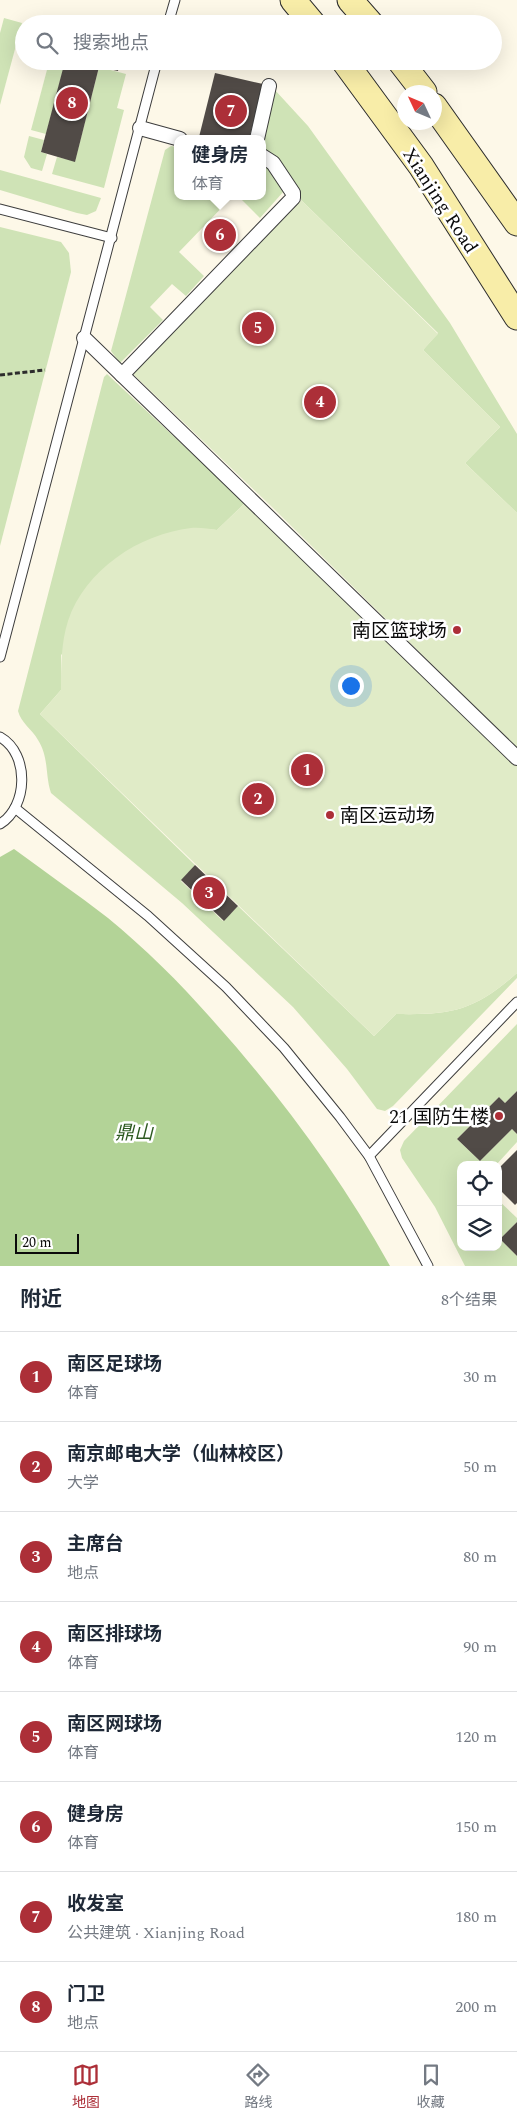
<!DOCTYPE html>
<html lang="zh">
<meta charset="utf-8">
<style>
:root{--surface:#fff;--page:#f6f6f7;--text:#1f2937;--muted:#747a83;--line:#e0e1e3;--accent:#ac2f38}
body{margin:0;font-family:Spectral,"Noto Sans SC",serif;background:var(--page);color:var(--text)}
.controls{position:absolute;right:15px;bottom:15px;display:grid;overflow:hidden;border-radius:10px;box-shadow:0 5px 20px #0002}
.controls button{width:45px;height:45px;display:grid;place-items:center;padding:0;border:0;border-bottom:1px solid var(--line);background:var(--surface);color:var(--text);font:25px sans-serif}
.compass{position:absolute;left:397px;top:85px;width:45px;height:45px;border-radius:50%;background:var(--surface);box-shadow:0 5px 20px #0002;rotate:314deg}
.scale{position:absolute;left:15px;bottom:12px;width:64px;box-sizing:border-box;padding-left:5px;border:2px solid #0a0a0a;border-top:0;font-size:14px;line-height:18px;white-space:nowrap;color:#0a0a0a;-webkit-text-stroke:4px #fff;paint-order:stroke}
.you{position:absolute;left:350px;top:685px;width:18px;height:18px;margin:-12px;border:4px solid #fff;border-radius:50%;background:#1a73e8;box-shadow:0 0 0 8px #1a73e833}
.badge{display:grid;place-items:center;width:32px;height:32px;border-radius:50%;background:var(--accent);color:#fff;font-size:16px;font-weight:700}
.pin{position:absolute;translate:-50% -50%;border:2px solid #fff;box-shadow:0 1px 5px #0006}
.popup{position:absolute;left:174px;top:135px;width:92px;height:65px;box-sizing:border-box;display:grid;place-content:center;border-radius:10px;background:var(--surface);filter:drop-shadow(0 1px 4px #0005);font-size:16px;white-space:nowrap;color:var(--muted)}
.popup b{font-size:19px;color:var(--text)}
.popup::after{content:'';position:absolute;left:50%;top:100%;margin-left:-10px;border:10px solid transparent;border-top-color:var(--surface)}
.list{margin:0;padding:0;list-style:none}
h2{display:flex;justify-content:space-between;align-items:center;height:65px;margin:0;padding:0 20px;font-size:21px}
h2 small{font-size:16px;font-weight:400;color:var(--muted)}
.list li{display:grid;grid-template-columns:32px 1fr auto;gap:15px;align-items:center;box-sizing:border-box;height:90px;padding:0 20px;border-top:1px solid var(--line)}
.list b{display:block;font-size:19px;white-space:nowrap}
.list p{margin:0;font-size:16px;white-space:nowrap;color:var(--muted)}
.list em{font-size:16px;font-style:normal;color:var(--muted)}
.icon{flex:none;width:28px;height:28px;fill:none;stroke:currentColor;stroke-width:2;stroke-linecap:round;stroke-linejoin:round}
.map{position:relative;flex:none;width:517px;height:1266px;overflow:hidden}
.search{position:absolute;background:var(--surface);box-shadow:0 5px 20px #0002;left:15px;right:15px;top:15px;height:55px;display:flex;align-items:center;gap:12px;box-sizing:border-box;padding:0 18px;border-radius:28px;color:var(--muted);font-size:19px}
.sheet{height:785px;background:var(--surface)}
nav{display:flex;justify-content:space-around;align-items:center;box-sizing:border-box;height:70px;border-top:1px solid var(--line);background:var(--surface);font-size:14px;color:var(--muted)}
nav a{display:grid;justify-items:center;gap:2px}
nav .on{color:var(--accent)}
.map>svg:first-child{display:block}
.green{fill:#cfe3b6}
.forest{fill:#b3d397}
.pitch{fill:#e0ebc7}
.building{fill:#514b47}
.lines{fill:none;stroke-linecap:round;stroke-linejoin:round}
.service-casing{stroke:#3d3d3d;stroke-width:11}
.pedestrian-casing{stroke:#3d3d3d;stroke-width:16}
.secondary-casing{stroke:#2c2c2c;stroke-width:27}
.path{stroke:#2c2c2c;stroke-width:3;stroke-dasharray:5 2.5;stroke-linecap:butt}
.service{stroke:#fff;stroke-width:9}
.pedestrian{stroke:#fff;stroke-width:14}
.secondary{stroke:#f8eda8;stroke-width:25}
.poi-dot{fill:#ac2f38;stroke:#fff;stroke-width:2}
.labels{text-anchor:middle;stroke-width:5;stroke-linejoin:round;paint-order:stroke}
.street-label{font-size:19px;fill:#0a0a0a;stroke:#fff}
.poi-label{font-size:19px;fill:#0a0a0a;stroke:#fff;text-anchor:end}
.park-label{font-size:19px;font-style:italic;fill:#2e5a21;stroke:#fff}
</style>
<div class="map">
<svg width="517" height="1266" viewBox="0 0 517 1266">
<rect width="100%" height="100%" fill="#fdf8e8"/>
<!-- green -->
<g class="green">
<path d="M4,18l18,5 -22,82v-72z"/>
<path d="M48,66l15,4 -17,64 -15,-4z"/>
<path d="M99,67l27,7 -9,34 7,2 -20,78 -52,-14 5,-17 18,4z"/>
<path d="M274,89l34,37 142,197 67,111v79l-52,-50 35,-36 -77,-77 15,-17 -137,-133v-5l-25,-38 -13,-8 -1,-10z"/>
<path d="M29,136l15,4 -3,12 6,2 -5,17 -11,-3 -7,-11z"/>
<path d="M171,146l6,1 1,49h55l-54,56 25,24 -18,20 -14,-12 -22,23 13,13 -43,43 -9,-12 54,-201z"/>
<path d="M263,164l8,5 13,22 -24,27 -22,-22h24z"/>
<path d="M0,170l101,28 -5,13 -9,4 -10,-2 -77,-23z"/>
<path d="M0,227l61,15 8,11 2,19 -71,274z"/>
<path d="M107,374l138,129 -28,27 -25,-2 -131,127v35l-21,24 155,151 -14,16 42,40 15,-15 136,130 22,-22c56,1 78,-3 121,-41v5l-124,128 -8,5 -8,-2 -30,-40 -54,-62 -111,-104 -131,-110c-6,-18 -2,-36 -13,-53 -6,-11 -17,-17 -20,-29l86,-334z"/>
<path d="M517,1024v67l-12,12 -6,-6 -42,42 23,22 32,-32 5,5v8l-21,23h-35v82h37v-47l19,18v4l-17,17 17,17v10h-52l-30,-59 -33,-49 -2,-8 4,-9z"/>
</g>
<!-- forest -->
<path class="forest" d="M14,849c31,23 63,45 94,69 39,32 75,68 108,106 66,74 126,155 174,242h-390v-409z"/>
<!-- pitch -->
<g class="pitch">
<path d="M301,200l137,134 -15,16 77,77 -35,36 52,50v235l-245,-241 -139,-133z"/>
<path d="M245,503l272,262v208c-43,38 -65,42 -121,41l-22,22 -334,-322 21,-24c0,-23 0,-47 7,-69 17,-51 71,-87 123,-93 8,-1 18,1 26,2z"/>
</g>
<!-- building -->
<g class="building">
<path d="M65,61h20l9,2v-2h26l-2,10 -19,-4 -24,95 -34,-10z"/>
<path d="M215,73l48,11 -14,55 -50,-2z"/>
<path d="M195,865l43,41 -14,15 -43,-41z"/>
<path d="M517,1091v43l-5,-5 -32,32 -23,-22 42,-42 6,6z"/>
<path d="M517,1150v53l-2,2 -17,-17v-19z"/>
<path d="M517,1222v34l-17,-17z"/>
</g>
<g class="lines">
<!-- service casing -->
<g class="service-casing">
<g id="service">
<path d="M168,24l7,-24"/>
<path d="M0,209l112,29"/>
<path d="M0,657l157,-596"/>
<path d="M0,737c30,17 28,70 0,87"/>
<path d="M15,808l133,108 78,71 58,61 56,69 29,39 59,110"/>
<path d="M369,1156l148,-154"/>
</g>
</g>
<!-- pedestrian casing -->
<g class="pedestrian-casing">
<g id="pedestrian">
<path d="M140,128l40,11"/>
<path d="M257,139l12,-53"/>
<path d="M84,338l433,420"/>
<path d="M122,375l171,-177v-5l-20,-30 -11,-7"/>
</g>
</g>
<!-- secondary casing -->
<g class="secondary-casing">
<g id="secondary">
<path d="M293,0l20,24"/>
<path d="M350,0l21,24"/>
<path d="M344,61l77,105 96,151"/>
<path d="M400,61l24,31"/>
<path d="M434,106l83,117"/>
</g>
</g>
<!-- path -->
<path class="path" d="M0,375l45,-5"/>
<!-- service -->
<use href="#service" class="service"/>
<!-- pedestrian -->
<use href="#pedestrian" class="pedestrian"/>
<!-- secondary -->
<use href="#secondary" class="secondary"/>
</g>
<!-- markers -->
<g class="poi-dot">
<circle cx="457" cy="630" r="5"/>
<circle cx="330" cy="815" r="5"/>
<circle cx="499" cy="1116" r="5"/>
</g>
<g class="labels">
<!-- street labels -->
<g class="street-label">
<text transform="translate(441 200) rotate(57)" y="7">Xianjing Road</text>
</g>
<!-- poi labels -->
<g class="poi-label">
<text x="447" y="637">南区篮球场</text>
<text x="340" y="822" text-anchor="start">南区运动场</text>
<text x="489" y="1123">21 国防生楼</text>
</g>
<!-- park labels -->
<g class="park-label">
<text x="134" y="1139">鼎山</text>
</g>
</g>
</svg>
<div class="controls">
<button><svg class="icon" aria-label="locate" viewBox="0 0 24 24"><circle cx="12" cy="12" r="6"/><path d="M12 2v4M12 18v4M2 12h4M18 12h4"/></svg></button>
<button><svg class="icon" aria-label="layers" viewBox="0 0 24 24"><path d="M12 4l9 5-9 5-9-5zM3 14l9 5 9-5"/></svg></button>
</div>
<svg class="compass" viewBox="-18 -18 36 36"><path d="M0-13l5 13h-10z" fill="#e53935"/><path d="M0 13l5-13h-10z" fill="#747a83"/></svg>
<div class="scale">20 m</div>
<div class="you"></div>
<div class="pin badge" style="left:307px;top:770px">1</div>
<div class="pin badge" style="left:258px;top:799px">2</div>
<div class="pin badge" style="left:209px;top:893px">3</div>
<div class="pin badge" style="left:320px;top:402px">4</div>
<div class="pin badge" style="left:258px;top:328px">5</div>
<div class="pin badge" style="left:220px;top:235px">6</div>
<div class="popup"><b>健身房</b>体育</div>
<div class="pin badge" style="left:231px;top:111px">7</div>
<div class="pin badge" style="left:72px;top:103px">8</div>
<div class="search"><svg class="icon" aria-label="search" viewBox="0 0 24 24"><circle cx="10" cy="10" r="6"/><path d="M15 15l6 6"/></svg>搜索地点</div>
</div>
<section class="sheet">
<h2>附近<small>8个结果</small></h2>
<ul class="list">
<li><span class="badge">1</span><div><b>南区足球场</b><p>体育</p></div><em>30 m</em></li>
<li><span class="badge">2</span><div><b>南京邮电大学（仙林校区）</b><p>大学</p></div><em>50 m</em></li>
<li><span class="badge">3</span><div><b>主席台</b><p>地点</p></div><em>80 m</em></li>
<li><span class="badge">4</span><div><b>南区排球场</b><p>体育</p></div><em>90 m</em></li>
<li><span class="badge">5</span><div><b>南区网球场</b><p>体育</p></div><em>120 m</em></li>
<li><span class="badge">6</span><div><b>健身房</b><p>体育</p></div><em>150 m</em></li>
<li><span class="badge">7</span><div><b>收发室</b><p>公共建筑 · Xianjing Road</p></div><em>180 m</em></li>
<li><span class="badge">8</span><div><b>门卫</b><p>地点</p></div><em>200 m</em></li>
</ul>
</section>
<nav>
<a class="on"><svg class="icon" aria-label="map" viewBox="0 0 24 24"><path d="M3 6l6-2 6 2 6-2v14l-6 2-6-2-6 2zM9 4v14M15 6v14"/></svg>地图</a>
<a><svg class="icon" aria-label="directions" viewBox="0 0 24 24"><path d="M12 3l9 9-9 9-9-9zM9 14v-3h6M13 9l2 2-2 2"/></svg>路线</a>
<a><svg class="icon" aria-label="saved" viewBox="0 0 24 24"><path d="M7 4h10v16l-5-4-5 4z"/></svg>收藏</a>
</nav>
